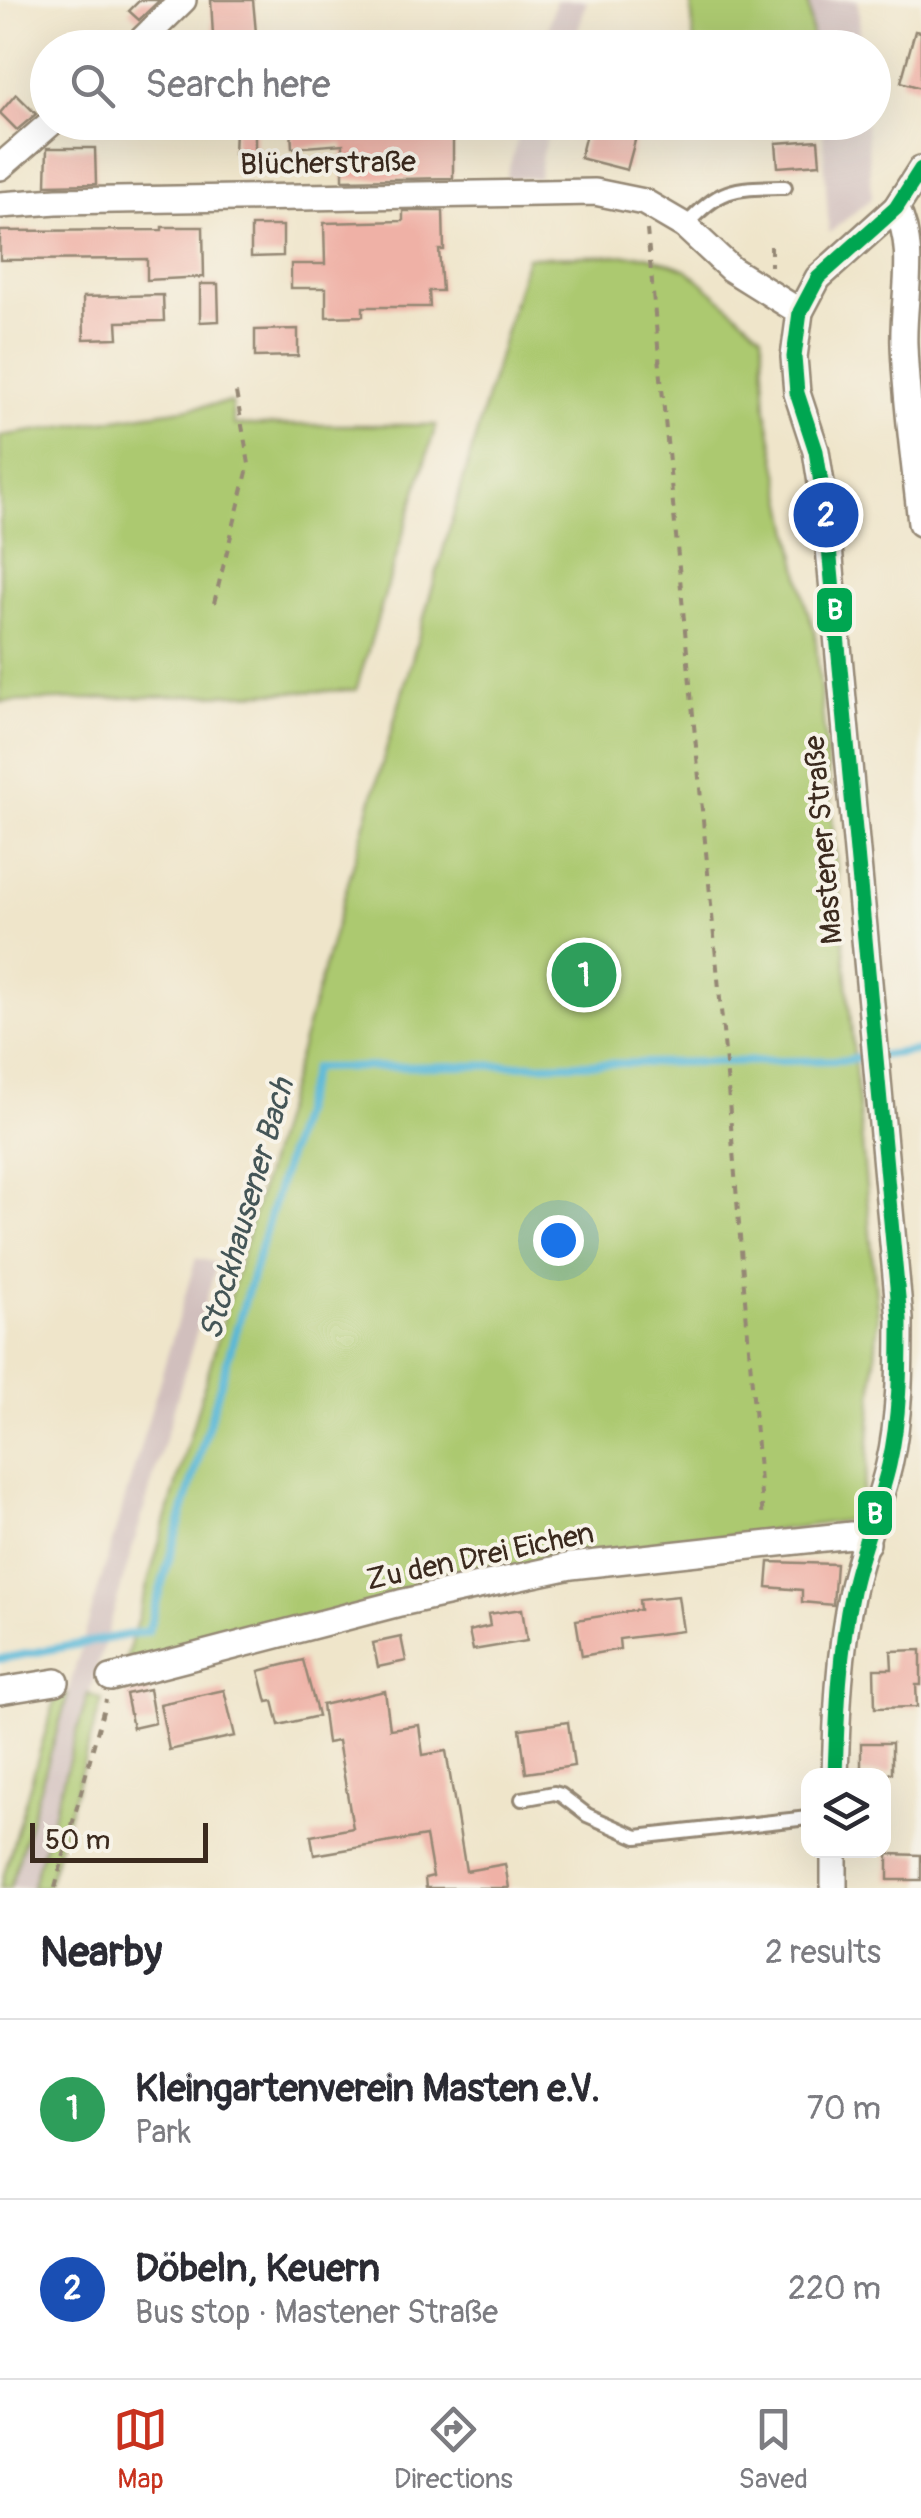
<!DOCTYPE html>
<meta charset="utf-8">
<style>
:root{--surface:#fff;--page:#f2f2f3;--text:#2b2b33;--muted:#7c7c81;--line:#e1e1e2;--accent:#c8321e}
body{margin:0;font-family:Pangolin,sans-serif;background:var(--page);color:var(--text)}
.controls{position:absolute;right:30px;bottom:30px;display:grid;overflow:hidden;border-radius:20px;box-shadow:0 10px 40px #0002}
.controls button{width:90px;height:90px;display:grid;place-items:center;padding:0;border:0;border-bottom:2px solid var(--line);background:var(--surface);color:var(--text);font:50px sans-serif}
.scale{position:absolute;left:30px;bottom:25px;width:178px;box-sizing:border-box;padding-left:10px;border:5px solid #3b2a1e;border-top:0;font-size:28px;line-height:35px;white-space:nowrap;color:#3b2a1e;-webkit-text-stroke:8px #f7f3e8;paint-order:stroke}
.you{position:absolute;left:558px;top:1240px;width:35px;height:35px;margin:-25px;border:8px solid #fff;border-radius:50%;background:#1a73e8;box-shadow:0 0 0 15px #1a73e833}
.badge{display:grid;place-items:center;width:65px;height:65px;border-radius:50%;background:var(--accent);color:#fff;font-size:32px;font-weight:700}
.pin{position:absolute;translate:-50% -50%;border:5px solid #fff;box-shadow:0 2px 10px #0006}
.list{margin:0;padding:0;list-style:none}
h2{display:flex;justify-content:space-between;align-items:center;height:130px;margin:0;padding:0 40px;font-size:42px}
h2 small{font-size:32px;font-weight:400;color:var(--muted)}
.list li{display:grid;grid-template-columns:65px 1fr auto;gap:30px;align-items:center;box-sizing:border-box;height:180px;padding:0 40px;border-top:2px solid var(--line)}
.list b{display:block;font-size:38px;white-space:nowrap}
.list p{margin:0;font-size:32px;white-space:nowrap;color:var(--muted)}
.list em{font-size:32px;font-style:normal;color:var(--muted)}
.icon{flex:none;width:55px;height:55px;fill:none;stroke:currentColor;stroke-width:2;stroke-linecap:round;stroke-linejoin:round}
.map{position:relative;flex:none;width:921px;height:1888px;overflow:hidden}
.search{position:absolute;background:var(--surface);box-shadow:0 10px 40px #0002;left:30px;right:30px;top:30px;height:110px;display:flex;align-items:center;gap:25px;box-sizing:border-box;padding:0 35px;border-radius:55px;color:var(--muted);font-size:38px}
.sheet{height:490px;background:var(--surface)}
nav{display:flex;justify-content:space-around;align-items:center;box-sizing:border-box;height:140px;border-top:2px solid var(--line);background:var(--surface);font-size:28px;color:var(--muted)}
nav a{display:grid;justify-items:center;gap:5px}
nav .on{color:var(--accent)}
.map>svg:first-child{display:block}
.industrial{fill:#d1bfbd}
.green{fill:#acc970;stroke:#747a47;stroke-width:2.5}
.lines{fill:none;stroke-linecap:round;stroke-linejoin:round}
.stream{stroke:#59b8d8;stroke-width:8}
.building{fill:#efb1a6}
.lane-casing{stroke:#958874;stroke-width:18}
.street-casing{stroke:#958874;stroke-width:30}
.path{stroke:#958874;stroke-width:4;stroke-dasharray:8 8;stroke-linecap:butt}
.lane{stroke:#fff;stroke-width:12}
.street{stroke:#fff;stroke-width:25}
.bus-1-casing{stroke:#f7f3e8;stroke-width:22}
.bus-1{stroke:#00a651;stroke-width:15}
.labels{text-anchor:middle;stroke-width:8;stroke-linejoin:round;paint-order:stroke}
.street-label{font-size:30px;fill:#3b2a1e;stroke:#f7f3e8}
.water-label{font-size:32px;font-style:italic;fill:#445556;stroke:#f7f3e8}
.line-badge{stroke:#f7f3e8;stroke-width:4}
.badge-label{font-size:28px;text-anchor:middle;font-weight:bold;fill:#fff}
</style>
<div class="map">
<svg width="921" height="1888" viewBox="0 0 921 1888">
<rect width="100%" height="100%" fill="#f7f3e8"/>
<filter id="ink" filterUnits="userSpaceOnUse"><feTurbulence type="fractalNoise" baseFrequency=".01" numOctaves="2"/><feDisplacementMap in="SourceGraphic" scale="20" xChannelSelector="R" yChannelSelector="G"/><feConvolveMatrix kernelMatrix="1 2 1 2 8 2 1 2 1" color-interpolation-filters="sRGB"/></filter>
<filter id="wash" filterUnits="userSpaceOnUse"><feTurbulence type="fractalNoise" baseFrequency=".0048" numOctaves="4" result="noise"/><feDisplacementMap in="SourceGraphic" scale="40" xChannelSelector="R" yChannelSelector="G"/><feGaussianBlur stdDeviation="2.25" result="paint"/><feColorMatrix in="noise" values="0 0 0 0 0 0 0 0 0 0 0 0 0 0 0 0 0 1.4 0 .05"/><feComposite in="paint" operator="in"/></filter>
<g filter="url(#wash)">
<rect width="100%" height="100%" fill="#efe5ca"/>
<!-- industrial -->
<g class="industrial">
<path d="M556,0h31l-14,47h-30z"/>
<path d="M808,0h50l3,47h-48z"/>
<path d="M522,123h29l-10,35 -2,20h-33z"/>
<path d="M822,123h44l6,75 -43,35z"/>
<path d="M196,1258l21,5 -185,625h-22z"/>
</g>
<!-- green -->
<g class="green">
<path d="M691,0h117l5,47h-119z"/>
<path d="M645,255l41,14 76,65 4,75 40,197 9,26 63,685 -11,154 -11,48 -290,41 -443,110 404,-1413z"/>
<path d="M231,402l3,23h202l-80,265 -356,12v-266z"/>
<path d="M88,1694l14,6 -55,188h-15z"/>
<path d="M68,1695l-58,193h-10l56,-192z"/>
</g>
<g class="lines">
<!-- stream -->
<path class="stream" d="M0,1659l148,-28 165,-563 534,-8 74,-10"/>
</g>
<g id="blocks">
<!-- building -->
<g class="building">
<path d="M140,0h20l-21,20 -10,-9z"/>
<path d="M211,0h42l3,33 -43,3z"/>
<path d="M915,31l6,1v56l-20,-6z"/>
<path d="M16,94l20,20 -19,16 -17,-17z"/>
<path d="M330,122h164v14l-41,4v38l-110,2v-36l-51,4 -1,-19z"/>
<path d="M597,122h43l-13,48 -47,-12 8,-32 8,2z"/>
<path d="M235,129l20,1v24h-21z"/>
<path d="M818,140l2,24 -42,3 -2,-24z"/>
<path d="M47,148h48l1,36 -50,1z"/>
<path d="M403,211h40l1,39h-5l3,41h-13l1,16h-67v9l-37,1v-29h-35v-24h34l-1,-41 79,-2z"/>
<path d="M251,226h32v30l-32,1z"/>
<path d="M162,227h41l1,50 -57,3v-21l-147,1v-29l162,-1z"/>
<path d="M200,284h18l1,37 -19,1z"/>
<path d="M163,295l1,26 -47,1 1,16 -34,1 -1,-42z"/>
<path d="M298,329v27l-43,1v-27z"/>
<path d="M769,1562l67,2 -3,41 -31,-3v-12l-35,-3z"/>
<path d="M678,1596l5,35 -64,8 1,10 -38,7 -6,-36 64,-10 -1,-10z"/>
<path d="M522,1609l5,32 -54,9 -4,-19 21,-5 -2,-12z"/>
<path d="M401,1637l5,24 -28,6 -5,-24z"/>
<path d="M921,1650v35h-5l1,22 -42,1 -1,-39h18l-1,-18z"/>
<path d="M303,1660l15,56 -39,9 -6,-24 -6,1 -8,-31z"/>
<path d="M149,1689l6,34 -22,5 -7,-34z"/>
<path d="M224,1690l11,46 -66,14 -9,-46z"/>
<path d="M385,1691l5,38 29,-4 4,30 23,-4 20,120 39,-7 4,24h-83l-1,-10 8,-2 -7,-40 -112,19 -3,-19 42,-8 -15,-87 -11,2 -5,-38z"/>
<path d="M568,1722l6,44 -48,7 -6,-44z"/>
<rect x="861" y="1743" width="31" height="30"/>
<path d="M888,1854l33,1v25h-33z"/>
</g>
</g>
</g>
<g filter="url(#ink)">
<use href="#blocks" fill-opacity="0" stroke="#958874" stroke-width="2.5"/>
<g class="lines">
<!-- lane casing -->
<g class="lane-casing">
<g id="lane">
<path d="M685,226c36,-39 48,-38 100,-39"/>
<path d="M522,1799l32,-6 7,2 26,20 50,22 171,-19"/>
</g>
</g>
<!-- street casing -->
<g class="street-casing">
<g id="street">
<path d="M134,48l49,-48"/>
<path d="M0,167l52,-45"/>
<path d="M0,205l57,-4 538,-9 49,10 41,24 46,43 69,43"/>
<path d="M896,208c22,42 6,92 8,137 2,60 11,119 17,178"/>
<path d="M111,1678l289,-75 171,-37 280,-31 16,8"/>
<path d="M0,1691l56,-9"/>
<path d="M835,1776c2,-63 4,-124 17,-185 9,-43 27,-84 37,-126 11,-49 11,-97 11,-146l-74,-804 -10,-64 -19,-58 -3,-36 6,-45 18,-34 78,-70 25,-39"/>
<path d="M834,1850v38"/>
</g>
</g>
<!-- path -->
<g class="path">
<path d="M647,230l78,822 38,468"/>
<path d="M771,246v20"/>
<path d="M214,603l35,-139 -14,-77"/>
<path d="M55,1888l51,-188"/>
</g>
<!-- lane -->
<use href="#lane" class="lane"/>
<!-- street -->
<use href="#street" class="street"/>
<!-- bus-1 casing -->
<g class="bus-1-casing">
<path id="bus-1" d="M835,1776c2,-62 4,-124 17,-185 9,-43 27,-83 37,-126 11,-48 11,-97 11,-146l-74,-804 -10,-64 -19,-58 -3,-36 6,-45 18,-34 78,-70 25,-39"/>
</g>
<!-- bus-1 -->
<use href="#bus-1" class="bus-1"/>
</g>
</g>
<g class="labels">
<!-- street labels -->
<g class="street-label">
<text transform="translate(328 163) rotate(-1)" y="10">Blücherstraße</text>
<text transform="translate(823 840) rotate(-95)" y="10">Mastener Straße</text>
<text transform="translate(480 1556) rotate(-12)" y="10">Zu den Drei Eichen</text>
</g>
<!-- water labels -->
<g class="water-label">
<text transform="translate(246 1209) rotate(-74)" y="11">Stockhausener Bach</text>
</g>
</g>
<g class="line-badge">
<rect x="815" y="586" width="39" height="48" rx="10" fill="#00a651"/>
<rect x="856" y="1489" width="38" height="48" rx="10" fill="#00a651"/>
</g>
<g class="badge-label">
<text x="835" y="619">B</text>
<text x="875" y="1523">B</text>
</g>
</svg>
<div class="controls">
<button><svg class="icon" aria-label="layers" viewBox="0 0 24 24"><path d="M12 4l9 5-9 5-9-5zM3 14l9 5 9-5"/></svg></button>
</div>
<div class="scale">50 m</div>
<div class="you"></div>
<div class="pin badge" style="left:584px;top:975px;background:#2e9e5b">1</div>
<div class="pin badge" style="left:826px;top:515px;background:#1a4fb4">2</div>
<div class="search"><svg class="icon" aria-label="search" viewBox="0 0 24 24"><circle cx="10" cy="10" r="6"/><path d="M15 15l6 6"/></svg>Search here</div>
</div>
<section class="sheet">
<h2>Nearby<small>2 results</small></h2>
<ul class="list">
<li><span class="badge" style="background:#2e9e5b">1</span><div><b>Kleingartenverein Masten e.V.</b><p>Park</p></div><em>70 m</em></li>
<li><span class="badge" style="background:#1a4fb4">2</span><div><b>Döbeln, Keuern</b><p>Bus stop · Mastener Straße</p></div><em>220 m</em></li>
</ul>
</section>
<nav>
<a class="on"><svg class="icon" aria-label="map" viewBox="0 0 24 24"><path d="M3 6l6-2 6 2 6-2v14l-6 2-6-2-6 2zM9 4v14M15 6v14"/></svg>Map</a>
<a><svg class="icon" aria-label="directions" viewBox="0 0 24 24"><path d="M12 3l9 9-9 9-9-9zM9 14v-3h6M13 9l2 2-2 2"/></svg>Directions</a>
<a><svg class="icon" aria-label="saved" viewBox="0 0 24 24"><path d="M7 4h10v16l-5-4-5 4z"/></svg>Saved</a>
</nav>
